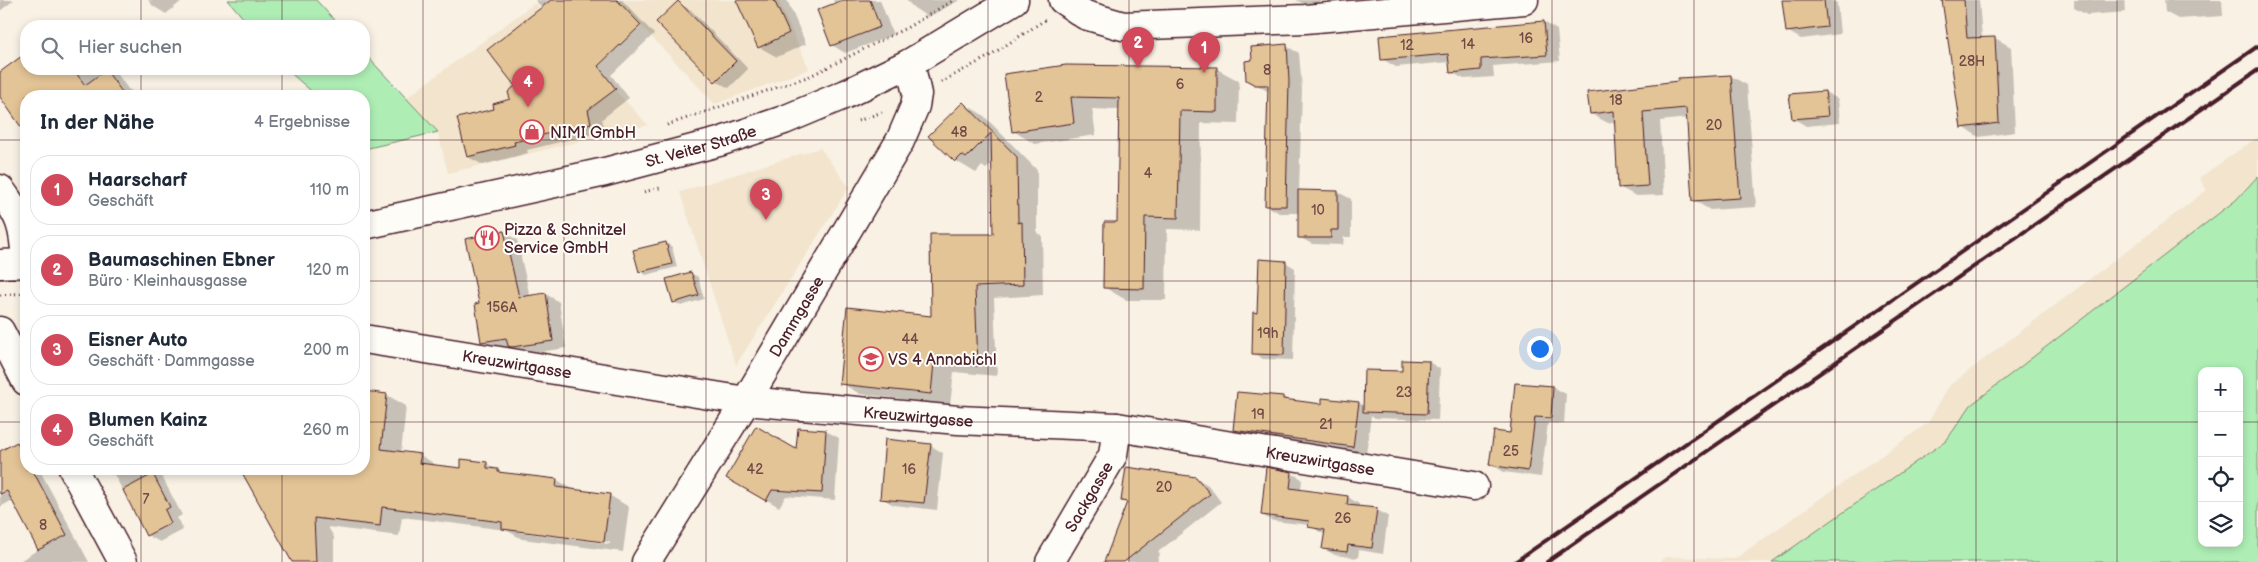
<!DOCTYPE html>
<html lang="de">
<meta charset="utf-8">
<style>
:root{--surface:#fff;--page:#f6f6f7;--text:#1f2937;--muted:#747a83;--line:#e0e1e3;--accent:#d1495b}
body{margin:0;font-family:"Balsamiq Sans",sans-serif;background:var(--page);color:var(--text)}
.controls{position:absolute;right:15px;bottom:15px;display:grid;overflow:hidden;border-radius:10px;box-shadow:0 2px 8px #0003}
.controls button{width:45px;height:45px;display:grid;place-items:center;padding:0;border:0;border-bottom:1px solid var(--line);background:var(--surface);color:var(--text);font:25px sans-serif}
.you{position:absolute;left:1539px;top:348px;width:18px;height:18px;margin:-12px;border:4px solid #fff;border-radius:50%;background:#1a73e8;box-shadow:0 0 0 8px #1a73e833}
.badge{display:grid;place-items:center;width:32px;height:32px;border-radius:50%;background:var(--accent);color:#fff;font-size:16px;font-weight:700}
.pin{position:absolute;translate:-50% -41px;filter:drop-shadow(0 1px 2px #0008)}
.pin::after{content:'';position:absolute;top:26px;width:18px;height:15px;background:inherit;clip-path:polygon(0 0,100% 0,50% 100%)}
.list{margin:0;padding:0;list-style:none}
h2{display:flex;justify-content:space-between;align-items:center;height:65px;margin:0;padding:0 20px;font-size:21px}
h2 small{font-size:16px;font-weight:400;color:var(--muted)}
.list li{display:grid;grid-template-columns:32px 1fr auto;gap:15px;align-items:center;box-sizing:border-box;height:70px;margin:0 10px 10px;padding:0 10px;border:1px solid var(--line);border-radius:20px}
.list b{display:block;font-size:19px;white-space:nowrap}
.list p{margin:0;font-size:16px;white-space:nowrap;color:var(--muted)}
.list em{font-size:16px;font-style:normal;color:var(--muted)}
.icon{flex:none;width:28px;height:28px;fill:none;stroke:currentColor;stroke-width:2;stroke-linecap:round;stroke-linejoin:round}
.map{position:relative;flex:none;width:2258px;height:562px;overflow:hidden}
.search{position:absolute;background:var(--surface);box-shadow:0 2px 8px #0003;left:20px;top:20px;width:350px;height:55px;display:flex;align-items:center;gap:12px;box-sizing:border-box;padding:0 18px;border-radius:20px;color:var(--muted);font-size:19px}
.panel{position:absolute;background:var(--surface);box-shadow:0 2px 8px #0003;left:20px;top:90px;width:350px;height:385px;border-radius:20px}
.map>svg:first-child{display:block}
.built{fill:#f2e4cd;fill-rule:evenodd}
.green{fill:#aeeeb5;stroke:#7c8670;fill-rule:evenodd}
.shadow{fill:#0003;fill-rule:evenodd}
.building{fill:#e3c496;stroke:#4a1f2b}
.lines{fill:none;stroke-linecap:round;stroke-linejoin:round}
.street-casing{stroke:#4a1f2b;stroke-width:31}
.secondary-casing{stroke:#4a1f2b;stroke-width:31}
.path{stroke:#4a1f2b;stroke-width:3;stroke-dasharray:1 4;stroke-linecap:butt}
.street{stroke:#fdfcf7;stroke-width:28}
.secondary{stroke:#fdfcf7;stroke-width:28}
.rail{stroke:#4a1f2b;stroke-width:4}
.grid{fill:none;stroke:#4a1f2b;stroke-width:1;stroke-opacity:0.55}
.labels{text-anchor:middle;stroke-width:4;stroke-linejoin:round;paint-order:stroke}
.number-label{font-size:14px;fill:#704846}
.poi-label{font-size:16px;fill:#4a1f2b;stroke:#fdfcf7;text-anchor:start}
.street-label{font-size:16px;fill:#4a1f2b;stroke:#fdfcf7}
</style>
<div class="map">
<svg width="2258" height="562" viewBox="0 0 2258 562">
<rect width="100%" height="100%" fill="#f8f1e4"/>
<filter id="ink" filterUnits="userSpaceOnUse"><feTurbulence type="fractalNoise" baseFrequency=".02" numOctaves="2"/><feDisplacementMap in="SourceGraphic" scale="10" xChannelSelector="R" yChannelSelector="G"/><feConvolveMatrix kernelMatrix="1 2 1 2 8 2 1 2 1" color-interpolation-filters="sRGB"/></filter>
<g filter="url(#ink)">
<!-- built -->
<g class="built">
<path d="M617,0h161l31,69 -94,35z"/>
<path d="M535,3l50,56 63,66 -200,48 -10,-41 -33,-33z"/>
<path d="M2258,137v425h-599l7,-5 69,2 193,-136 21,-37 258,-196 -8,-12zM2202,371h37v172h-37z"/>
<path d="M820,148l29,39 -113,178 -56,-173z"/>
</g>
<!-- green -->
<g class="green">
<path d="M228,0h88l24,26h-90z"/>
<path d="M364,53l74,79 -74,17v-53h-47l-31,-27h78z"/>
<path d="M2258,176v386h-486l174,-121 25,-36 265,-205zM2202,371h37v172h-37z"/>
</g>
<!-- shadow -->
<g class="shadow">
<path d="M0,0h14l-14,11z"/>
<path d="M148,0h35l-17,14 -13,-8z"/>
<path d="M535,0h87l32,34 -43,41 18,23 -27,21 3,12 -78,19 1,3 -45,12 -15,-8 28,-47 15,-10 31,-92z"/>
<path d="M737,0h50l19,44 -29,13 -18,-10z"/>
<path d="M833,0h47l13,35 -48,18 -13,-8 3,-41z"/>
<path d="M906,0h54l-32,17 -14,-9z"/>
<path d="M1296,0h27l-7,4 -14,-1z"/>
<path d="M1787,0h44l6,3 3,31 -39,5 -14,-8z"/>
<path d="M1944,0h35l3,38h13l16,9 4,85 -36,5 -16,-10z"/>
<path d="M2074,0h51l1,12 -39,3 -13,-7z"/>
<path d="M2164,0h58l1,16 -45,3 -13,-7z"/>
<path d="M678,3l13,7 57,59 -19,19 -13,-7z"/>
<path d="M1544,22l13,8 3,31 -67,5 1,11 -30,2 -13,-7 -1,-10 -54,5 -14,-8z"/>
<path d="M1286,46l13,7 3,36 -3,102 39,1 13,7v38h-7l-1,8 -31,-1 -13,-7v-24h-20l-13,-8 3,-113 -14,-8 -2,-22z"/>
<path d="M26,55v14h88l14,20 13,7h-115v36l-26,-37v-21z"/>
<path d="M1217,69l22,12 -1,43 -37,-1 -1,107 -33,-1 -1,71h-40l-22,-13 14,-64 2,-113 -28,-1 4,26 -61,9 -22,-13 -8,-56z"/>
<path d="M1731,76l16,9 9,122 -46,3 -17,-10 -5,-82 -28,3 4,74 -28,1 -17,-9 -3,-65 -8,1 -17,-9z"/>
<path d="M1825,92l13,7 2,24 -34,3 -13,-8z"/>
<path d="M963,103l20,12 54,55v63l5,2 1,60 -49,3 3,78 -43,-4 -4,33 -90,-11 -19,-11 91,-66 62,-82 -1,-73 -7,7 -4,-3 -6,7 -20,-12 -26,-25z"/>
<path d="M504,232l13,8 13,57 16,-3 13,8 7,46 -40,6 -16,-7 -15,2 -13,-8z"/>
<path d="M666,243l6,4 5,20 -31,8 -6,-4z"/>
<path d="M1285,262l10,6 -2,92 -30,-1 -10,-6 5,-39z"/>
<path d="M691,273l7,4 6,22 -23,7 -6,-4z"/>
<path d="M1429,362l11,7 -2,51 -63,-2 -4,-3 -5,39 -118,-17 -13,-7 48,-33 6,4 34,4 36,-2 5,3 39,-34z"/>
<path d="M1516,384l37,3 13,7 -2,30 -16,-1 -7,54 -37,-5 -13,-8 20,-29z"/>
<path d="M364,392l23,3 19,11 -5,47 19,2 20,12 22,3 25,-6 18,10 52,6 19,11 33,4 20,12 -6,45 -101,-13 -16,-9 -104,-13 -3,19 -71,-9 6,10v25h-41l-52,-93h54l11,19 3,-19h55zM512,529l98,13v2l-92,-12z"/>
<path d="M799,429l27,2 13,7 -4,62 -49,-4 -7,11 -51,-30 73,-23z"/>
<path d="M17,443l9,5v21h13l50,93h-71l21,-13 -26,-49 -13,7v-55z"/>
<path d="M930,445l13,8 -6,57 -43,-5 -13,-7z"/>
<path d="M111,469h47l24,46 -5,3 6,12 -23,12 -13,-7z"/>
<path d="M1291,473l11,6 -1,12 47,6 11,7v3l18,3 11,6 -5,38 -24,-4 -1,8 -23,-3 -11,-6 2,-15 -5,-1 -11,-8 -37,-4 -11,-6z"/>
<path d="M1196,478l12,7 13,17 -63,50 2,2 -3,8h-52l23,-58 -5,-3z"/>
</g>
<!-- building -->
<g class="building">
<path d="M551,0h66l24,25 -43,41 18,23 -28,21 3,13 -77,19 1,3 -48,12 -10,-39 37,-9 -1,-5 17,-5 -2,-7 7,-6 -28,-36z"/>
<path d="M736,0h38l15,33 -31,15z"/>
<path d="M843,0h27l10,27 -49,19 -14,-36z"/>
<path d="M1782,0h42l3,27 -41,5z"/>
<path d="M1942,0h22l3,38 28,-1 4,86 -38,5z"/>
<path d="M678,1l58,60 -21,21 -59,-60z"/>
<path d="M1544,21l3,34 -66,4v11l-31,3 -2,-19 -67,6 -2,-24z"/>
<path d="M1287,44l2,37 -3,125h-21l3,-121h-13l-9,-5 -1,-19 7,-1 -1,-13z"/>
<path d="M26,53v16h47l12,16 21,-15 19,26h-99v38l-26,-37v-25z"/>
<path d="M1066,65l151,2v45l-37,-1 -2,107 -33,-1 -1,72 -41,-1 1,-66h13l2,-124 -48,-1 3,26 -62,9 -8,-58z"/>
<path d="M1731,75l9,123 -48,3 -6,-93 -43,4 5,74 -30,2 -4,-77 -24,3 -3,-22 91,-11v-3z"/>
<path d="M1825,91l3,25 -36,3 -3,-25z"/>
<path d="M963,102l54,55 1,66 4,-1 1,63 -48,2 3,79 -44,-4 -3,32 -92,-10 8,-77 84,9 -1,-82h63l-2,-101 -25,25 -4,-3 -7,7 -27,-26z"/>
<path d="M1298,190l40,1v39h-7v8h-33z"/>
<path d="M504,231l15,66 27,-4 7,48 -41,6 -4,-1 -2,-8 -25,4 -6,-38 4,-1 -14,-64z"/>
<path d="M666,242l6,22 -33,8 -6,-22z"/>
<path d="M1259,259l27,2 -2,94 -32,-1 1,-42 4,1z"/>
<path d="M691,272l8,23 -26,8 -7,-24z"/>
<path d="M1402,360l27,1 -2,53 -64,-2 1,-42 38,1z"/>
<path d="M1515,383l38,3 -2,32 -16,-1 -7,54 -39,-6 5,-34 16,2z"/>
<path d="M364,391l23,3 -6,55 40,5 -2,9 42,5v-9l26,3v6l11,1v3l59,7 -1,8 54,7 -6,48 -102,-13v-7l-120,-15 -2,19 -66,-8 2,44h-24l-52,-93h124z"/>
<path d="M1237,392l46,4v3l39,5v-6l37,4 -6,45 -120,-17z"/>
<path d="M756,426l40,23 2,-21 28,2 -4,63 -50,-3 -6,11 -40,-23z"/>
<path d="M885,439l46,5 -7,59 -44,-4z"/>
<path d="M17,442l9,17v10h6l35,66 -29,15 -31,-59 -7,3v-43z"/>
<path d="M1126,467l70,10 14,17 -86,68h-20l23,-60 -6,-1z"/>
<path d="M1266,467l26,5 -2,16 58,8 -1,9 30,3 -5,40 -24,-3 -1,7 -25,-3 3,-19 -17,-3 1,-6 -48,-6z"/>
<path d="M153,474l17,33 -5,3 6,13 -25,13 -23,-46z"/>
</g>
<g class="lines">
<!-- street casing -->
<g class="street-casing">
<g id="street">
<path d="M1063,0l22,15 38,11 182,-7 219,-19"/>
<path d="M0,189c21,28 24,38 26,73"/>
<path d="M0,331l26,50"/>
<path id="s1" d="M364,339l382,62 212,19 159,7 357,59"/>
<path d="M73,469l50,93"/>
<path id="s2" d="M1050,562l63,-107 4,-28"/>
</g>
</g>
<!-- secondary casing -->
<g class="secondary-casing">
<g id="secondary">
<path id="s3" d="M364,225l241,-53 114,-30 65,-22 62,-26 64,-31 104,-63"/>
<path d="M0,264l26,-1"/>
<path id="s4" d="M646,562l100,-161 154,-260 15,-35 2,-12 -7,-31"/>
</g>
</g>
<!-- path -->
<g class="path">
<path d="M941,82l45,-24 59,-38"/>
<path d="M858,121l24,-9"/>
<path d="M667,125l143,-49 98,-49 46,-27"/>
<path d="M644,192l16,-4"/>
<path d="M0,295l26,-2"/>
</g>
<!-- street -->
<use href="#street" class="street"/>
<!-- secondary -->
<use href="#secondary" class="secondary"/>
<!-- rail -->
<g class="rail">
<path d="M1515,562l743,-516"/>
<path d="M1547,562l711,-492"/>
</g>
</g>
</g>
<!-- grid -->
<path class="grid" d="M141,0v26M282,0v26M423,0v562M564,0v562M706,0v562M847,0v562M988,0v562M1129,0v562M1270,0v562M1411,0v562M1552,0v562M1694,0v562M1835,0v562M1976,0v562M2117,0v562M141,69v27M282,69v27M0,140h26M364,140h1894M0,281h26M364,281h1894M0,422h26M364,422h1838M2239,422h19M141,469v93M282,469v93"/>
<!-- icons -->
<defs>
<g id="shop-ring" transform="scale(1.25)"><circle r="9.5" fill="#fdfcf7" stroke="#d1495b" stroke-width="1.5"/><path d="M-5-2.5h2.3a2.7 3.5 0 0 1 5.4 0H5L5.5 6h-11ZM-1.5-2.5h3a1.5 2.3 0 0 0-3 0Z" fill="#d1495b"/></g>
<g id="restaurant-ring" transform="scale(1.25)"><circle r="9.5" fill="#fdfcf7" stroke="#d1495b" stroke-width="1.5"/><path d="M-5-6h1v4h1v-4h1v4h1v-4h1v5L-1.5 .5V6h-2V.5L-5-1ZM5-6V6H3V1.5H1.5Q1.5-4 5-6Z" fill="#d1495b"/></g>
<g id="school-ring" transform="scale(1.25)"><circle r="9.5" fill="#fdfcf7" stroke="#d1495b" stroke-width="1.5"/><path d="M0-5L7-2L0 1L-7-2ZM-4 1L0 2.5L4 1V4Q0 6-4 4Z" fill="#d1495b"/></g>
</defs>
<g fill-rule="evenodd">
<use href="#shop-ring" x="532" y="132"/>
<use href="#restaurant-ring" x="487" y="238"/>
<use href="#school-ring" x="871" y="359"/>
</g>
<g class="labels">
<!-- number labels -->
<g class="number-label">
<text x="1526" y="43">16</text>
<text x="1468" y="49">14</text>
<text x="1407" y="50">12</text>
<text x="1972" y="66">28H</text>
<text x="1267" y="75">8</text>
<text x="1180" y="89">6</text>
<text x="1039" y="102">2</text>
<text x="1616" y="105">18</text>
<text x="1714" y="130">20</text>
<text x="959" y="137">48</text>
<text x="1148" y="178">4</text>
<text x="1318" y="215">10</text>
<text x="502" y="312">156A</text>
<text x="1268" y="338">19h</text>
<text x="910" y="344">44</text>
<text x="1404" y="397">23</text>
<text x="1258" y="419">19</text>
<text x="1326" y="429">21</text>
<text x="1511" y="456">25</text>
<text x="755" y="474">42</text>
<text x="909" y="474">16</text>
<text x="1164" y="492">20</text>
<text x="146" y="504">7</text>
<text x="1343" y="523">26</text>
<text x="43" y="530">8</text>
</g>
<!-- poi labels -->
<g class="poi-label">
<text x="550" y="138">NIMI GmbH</text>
<text x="504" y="235">Pizza &amp; Schnitzel<tspan x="504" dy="18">Service GmbH</tspan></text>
<text x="888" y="365">VS 4 Annabichl</text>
</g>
<!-- street labels -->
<g class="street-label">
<text dy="6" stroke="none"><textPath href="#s3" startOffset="346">St. Veiter Straße</textPath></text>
<text dy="6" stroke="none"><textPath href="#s4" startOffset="288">Dammgasse</textPath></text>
<text dy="6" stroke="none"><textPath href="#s1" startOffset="155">Kreuzwirtgasse</textPath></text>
<text dy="6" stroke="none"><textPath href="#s1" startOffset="560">Kreuzwirtgasse</textPath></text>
<text dy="6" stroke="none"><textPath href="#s1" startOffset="965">Kreuzwirtgasse</textPath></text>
<text dy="6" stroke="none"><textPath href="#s2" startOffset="76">Sackgasse</textPath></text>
</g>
</g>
</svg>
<div class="controls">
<button>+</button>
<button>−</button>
<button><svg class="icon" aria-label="locate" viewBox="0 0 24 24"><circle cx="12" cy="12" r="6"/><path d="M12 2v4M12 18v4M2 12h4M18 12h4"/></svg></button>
<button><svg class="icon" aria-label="layers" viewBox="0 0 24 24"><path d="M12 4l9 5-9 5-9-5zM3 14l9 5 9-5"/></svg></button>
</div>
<div class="you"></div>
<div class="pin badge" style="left:1204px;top:73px">1</div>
<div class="pin badge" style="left:1138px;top:68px">2</div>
<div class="pin badge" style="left:766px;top:220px">3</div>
<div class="pin badge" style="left:528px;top:107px">4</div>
<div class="search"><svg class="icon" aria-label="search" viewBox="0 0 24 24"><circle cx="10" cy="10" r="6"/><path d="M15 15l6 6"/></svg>Hier suchen</div>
<section class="panel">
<h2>In der Nähe<small>4 Ergebnisse</small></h2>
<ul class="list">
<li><span class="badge">1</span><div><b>Haarscharf</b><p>Geschäft</p></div><em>110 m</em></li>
<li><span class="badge">2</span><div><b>Baumaschinen Ebner</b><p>Büro · Kleinhausgasse</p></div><em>120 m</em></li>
<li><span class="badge">3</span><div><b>Eisner Auto</b><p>Geschäft · Dammgasse</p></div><em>200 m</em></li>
<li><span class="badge">4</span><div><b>Blumen Kainz</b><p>Geschäft</p></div><em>260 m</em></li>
</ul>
</section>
</div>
